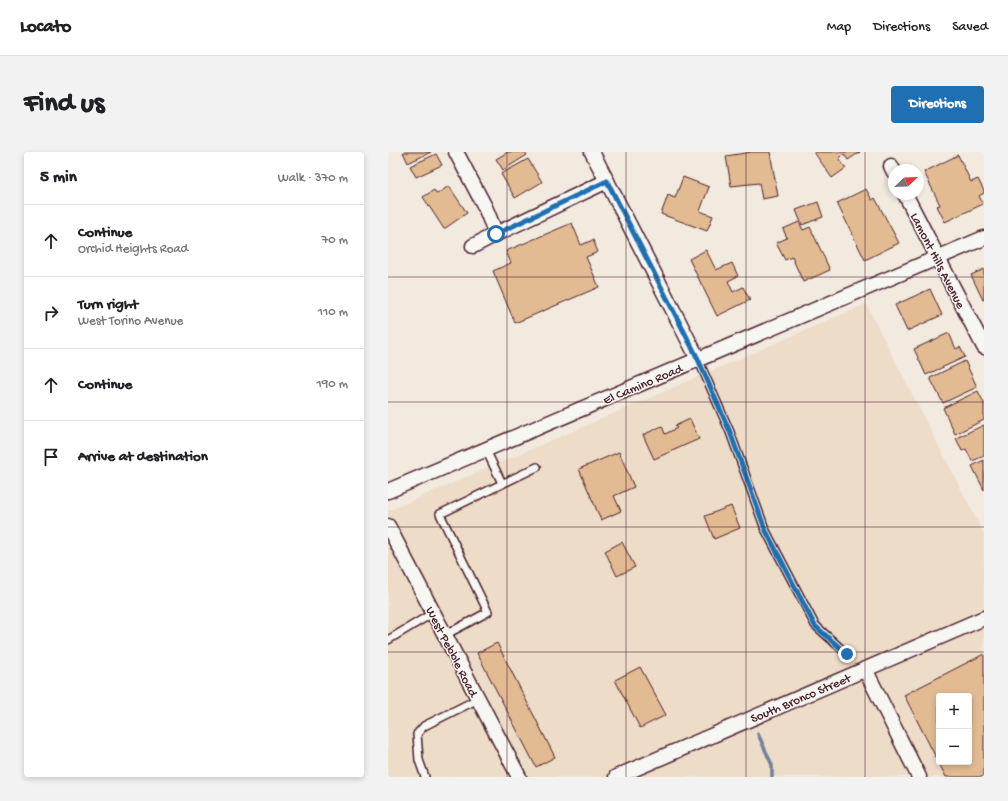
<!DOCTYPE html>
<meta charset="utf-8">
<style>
:root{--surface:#fff;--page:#f2f2f2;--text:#202124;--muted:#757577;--line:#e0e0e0;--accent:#1f6fb2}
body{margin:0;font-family:"Gochi Hand",sans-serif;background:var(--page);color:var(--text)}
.controls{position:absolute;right:12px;bottom:12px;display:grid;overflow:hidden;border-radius:4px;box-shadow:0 2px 6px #0003}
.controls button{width:36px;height:36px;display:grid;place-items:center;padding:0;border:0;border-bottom:1px solid var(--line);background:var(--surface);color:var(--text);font:20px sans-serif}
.compass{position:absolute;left:500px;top:12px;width:36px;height:36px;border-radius:50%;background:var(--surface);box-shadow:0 2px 6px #0003;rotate:67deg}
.stop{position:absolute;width:12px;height:12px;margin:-9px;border:3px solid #1f6fb2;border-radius:50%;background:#fff}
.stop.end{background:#1f6fb2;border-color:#fff;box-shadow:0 1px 4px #0008}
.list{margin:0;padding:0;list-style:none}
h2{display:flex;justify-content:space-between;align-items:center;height:52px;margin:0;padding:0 16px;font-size:17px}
h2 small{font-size:13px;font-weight:400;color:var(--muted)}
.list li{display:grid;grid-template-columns:26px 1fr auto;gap:12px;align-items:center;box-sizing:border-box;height:72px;padding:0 16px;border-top:1px solid var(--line)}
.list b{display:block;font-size:15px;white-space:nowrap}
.list p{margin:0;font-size:13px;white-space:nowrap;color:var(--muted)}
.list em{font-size:13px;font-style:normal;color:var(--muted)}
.icon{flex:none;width:22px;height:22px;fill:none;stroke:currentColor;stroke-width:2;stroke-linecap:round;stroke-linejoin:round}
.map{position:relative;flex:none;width:596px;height:625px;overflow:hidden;border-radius:4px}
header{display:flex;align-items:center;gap:24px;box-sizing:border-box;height:56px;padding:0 20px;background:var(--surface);border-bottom:1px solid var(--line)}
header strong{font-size:19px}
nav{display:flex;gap:22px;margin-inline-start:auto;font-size:14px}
.intro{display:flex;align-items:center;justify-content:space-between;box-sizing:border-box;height:96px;padding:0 24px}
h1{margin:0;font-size:28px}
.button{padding:10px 18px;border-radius:4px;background:var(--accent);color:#fff;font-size:14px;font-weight:700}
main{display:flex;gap:24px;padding:0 24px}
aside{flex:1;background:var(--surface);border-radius:4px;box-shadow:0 2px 6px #0003}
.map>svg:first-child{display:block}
.built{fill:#eddcc8;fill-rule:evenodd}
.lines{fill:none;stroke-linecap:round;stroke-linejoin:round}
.stream{stroke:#72809e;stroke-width:3.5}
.building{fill:#e2bb92;stroke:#4a1f2b;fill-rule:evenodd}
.service-casing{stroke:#4a1f2b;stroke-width:10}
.minor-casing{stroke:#4a1f2b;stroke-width:17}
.service{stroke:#f6f6f2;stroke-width:7}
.minor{stroke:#f6f6f2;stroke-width:14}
.route{stroke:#1f6fb2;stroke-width:5}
.grid{fill:none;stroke:#4a1f2b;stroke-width:1;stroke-opacity:0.55}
.labels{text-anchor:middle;stroke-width:3;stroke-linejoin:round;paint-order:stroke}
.street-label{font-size:13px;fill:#4a1f2b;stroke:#f6f6f2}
</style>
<header>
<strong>Locato</strong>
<nav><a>Map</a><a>Directions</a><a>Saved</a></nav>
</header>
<div class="intro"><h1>Find us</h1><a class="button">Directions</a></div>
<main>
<aside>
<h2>5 min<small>Walk · 370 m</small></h2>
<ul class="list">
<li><svg class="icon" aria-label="ahead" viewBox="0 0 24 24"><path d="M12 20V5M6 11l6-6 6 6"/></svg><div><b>Continue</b><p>Orchid Heights Road</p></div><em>70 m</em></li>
<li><svg class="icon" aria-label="right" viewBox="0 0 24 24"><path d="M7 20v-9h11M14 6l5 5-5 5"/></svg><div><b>Turn right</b><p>West Torino Avenue</p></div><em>110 m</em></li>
<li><svg class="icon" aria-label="ahead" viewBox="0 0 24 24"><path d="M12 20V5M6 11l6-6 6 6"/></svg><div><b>Continue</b></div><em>190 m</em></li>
<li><svg class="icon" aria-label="arrive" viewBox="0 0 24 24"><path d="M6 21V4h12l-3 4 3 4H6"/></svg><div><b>Arrive at destination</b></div></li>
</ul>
</aside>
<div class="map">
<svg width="596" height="625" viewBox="0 0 596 625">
<rect width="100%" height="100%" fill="#f2eadf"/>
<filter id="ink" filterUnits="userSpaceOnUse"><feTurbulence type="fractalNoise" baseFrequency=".025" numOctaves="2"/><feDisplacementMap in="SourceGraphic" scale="8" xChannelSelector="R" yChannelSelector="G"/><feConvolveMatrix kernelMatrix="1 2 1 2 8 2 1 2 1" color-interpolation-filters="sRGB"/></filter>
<g filter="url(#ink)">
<!-- built -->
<path class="built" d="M478,152l118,230v243h-596v-266zM551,544h30v66h-30z"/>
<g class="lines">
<!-- stream -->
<path class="stream" d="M370,582l14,31v12"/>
</g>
<!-- building -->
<g class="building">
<path d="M15,0h28l-23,11z"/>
<path d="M120,0h17l2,3 -24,15 -7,-11z"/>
<path d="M364,0h18l8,44 -16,3 -3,-16 -28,3 -5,-30z"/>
<path d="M426,0h46l-12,8 -4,-6 -5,5 7,9 -14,10z"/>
<path d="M48,2l6,11 -26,12 -6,-11z"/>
<path d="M570,3l13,27 7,-3 6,12v2l-5,3 4,8 -38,18 -8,-16 3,-1 -16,-33z"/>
<path d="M140,7l14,23 -27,16 -14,-24z"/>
<path d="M295,25l26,10 -9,24 13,5 -6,15 -46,-17 7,-19 7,3z"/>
<path d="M61,34l18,27 -23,16 -21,-32 11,-7 3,4z"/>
<path d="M478,37l6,11 3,-2 24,45 -34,17 -28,-57z"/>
<path d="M430,50l5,15 -21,8 -6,-15z"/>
<path d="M411,70l4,8 7,-3 20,43 -27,12 -11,-25 -7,3 -9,-17 11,-5 -4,-9z"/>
<path d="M184,71l9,22 12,-5 5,12 -12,5 13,30 -84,36 -22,-52 18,-8 -5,-12z"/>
<path d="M318,98l10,20 16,-7 6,13 -10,5 5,11 10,-5 7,13 -33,16 -28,-57z"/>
<path d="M596,117v31h-1l-12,-25z"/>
<path d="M542,137l12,26 -35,16 -12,-26z"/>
<path d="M561,181l7,16 4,-2 5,10 -39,18 -12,-26z"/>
<path d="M577,209l12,26 -34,16 -13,-25z"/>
<path d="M590,239l6,12v17l-29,14 -12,-26z"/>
<path d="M302,267l9,20 -45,20 -11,-24 19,-9 3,8 12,-6 -2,-2z"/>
<path d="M596,273v31l-12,5 -6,-12 -4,2 -6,-13z"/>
<path d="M231,300l15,35 -20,9 7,15 -20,9 -22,-51z"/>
<path d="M596,308v30l-12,-24z"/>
<path d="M343,354l9,22 -26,11 -9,-23z"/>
<path d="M234,390l13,25 -18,9 -12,-25z"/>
<path d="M109,491l58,114 -19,10 -59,-114z"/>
<path d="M596,502v123h-38l-42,-82zM551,544h30v66h-30z"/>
<path d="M252,515l26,48 -26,13 -25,-48z"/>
</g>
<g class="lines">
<!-- service casing -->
<g class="service-casing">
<g id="service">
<path d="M310,207l32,73 35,97 50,96 32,29"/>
<path d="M98,298l16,33"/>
<path d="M57,483l43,-23 -48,-98 97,-47"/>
<path d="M0,488l45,-27"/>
<path d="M37,625l-6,-17 -2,-26 7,-8 54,-27"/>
</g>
</g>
<!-- minor casing -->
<g class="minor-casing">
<g id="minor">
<path d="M68,0l29,55 11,27"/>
<path d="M204,0l106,207"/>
<path d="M503,14l3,6"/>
<path d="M517,42l79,153"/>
<path d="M85,94l23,-12 111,-53"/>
<path d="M0,339l596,-253"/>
<path d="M0,374l131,251"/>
<path d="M477,517l54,108"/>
<path d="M228,625l368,-159"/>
</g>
</g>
<!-- service -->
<use href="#service" class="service"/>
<!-- minor -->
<use href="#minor" class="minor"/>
</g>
</g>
<g class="lines" filter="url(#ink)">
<!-- route -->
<path class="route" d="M108,82l111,-53 91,178 32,73 35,97 50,97 32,28"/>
</g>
<!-- grid -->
<path class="grid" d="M119,0v625M238,0v625M358,0v625M477,0v625M0,125h596M0,250h596M0,375h596M0,500h596"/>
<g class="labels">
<!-- street labels -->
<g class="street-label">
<text transform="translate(551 108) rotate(63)" y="5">Lamont Hills Avenue</text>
<text transform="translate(254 231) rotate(-23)" y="5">El Camino Road</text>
<text transform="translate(65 499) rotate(63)" y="5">West Pebble Road</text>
<text transform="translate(412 545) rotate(-23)" y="5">South Bronco Street</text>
</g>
</g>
</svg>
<div class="controls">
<button>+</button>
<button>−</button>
</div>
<svg class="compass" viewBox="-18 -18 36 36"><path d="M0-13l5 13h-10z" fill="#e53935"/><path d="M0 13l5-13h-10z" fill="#757577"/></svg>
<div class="stop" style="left:108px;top:82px"></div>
<div class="stop end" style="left:459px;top:502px"></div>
</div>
</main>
